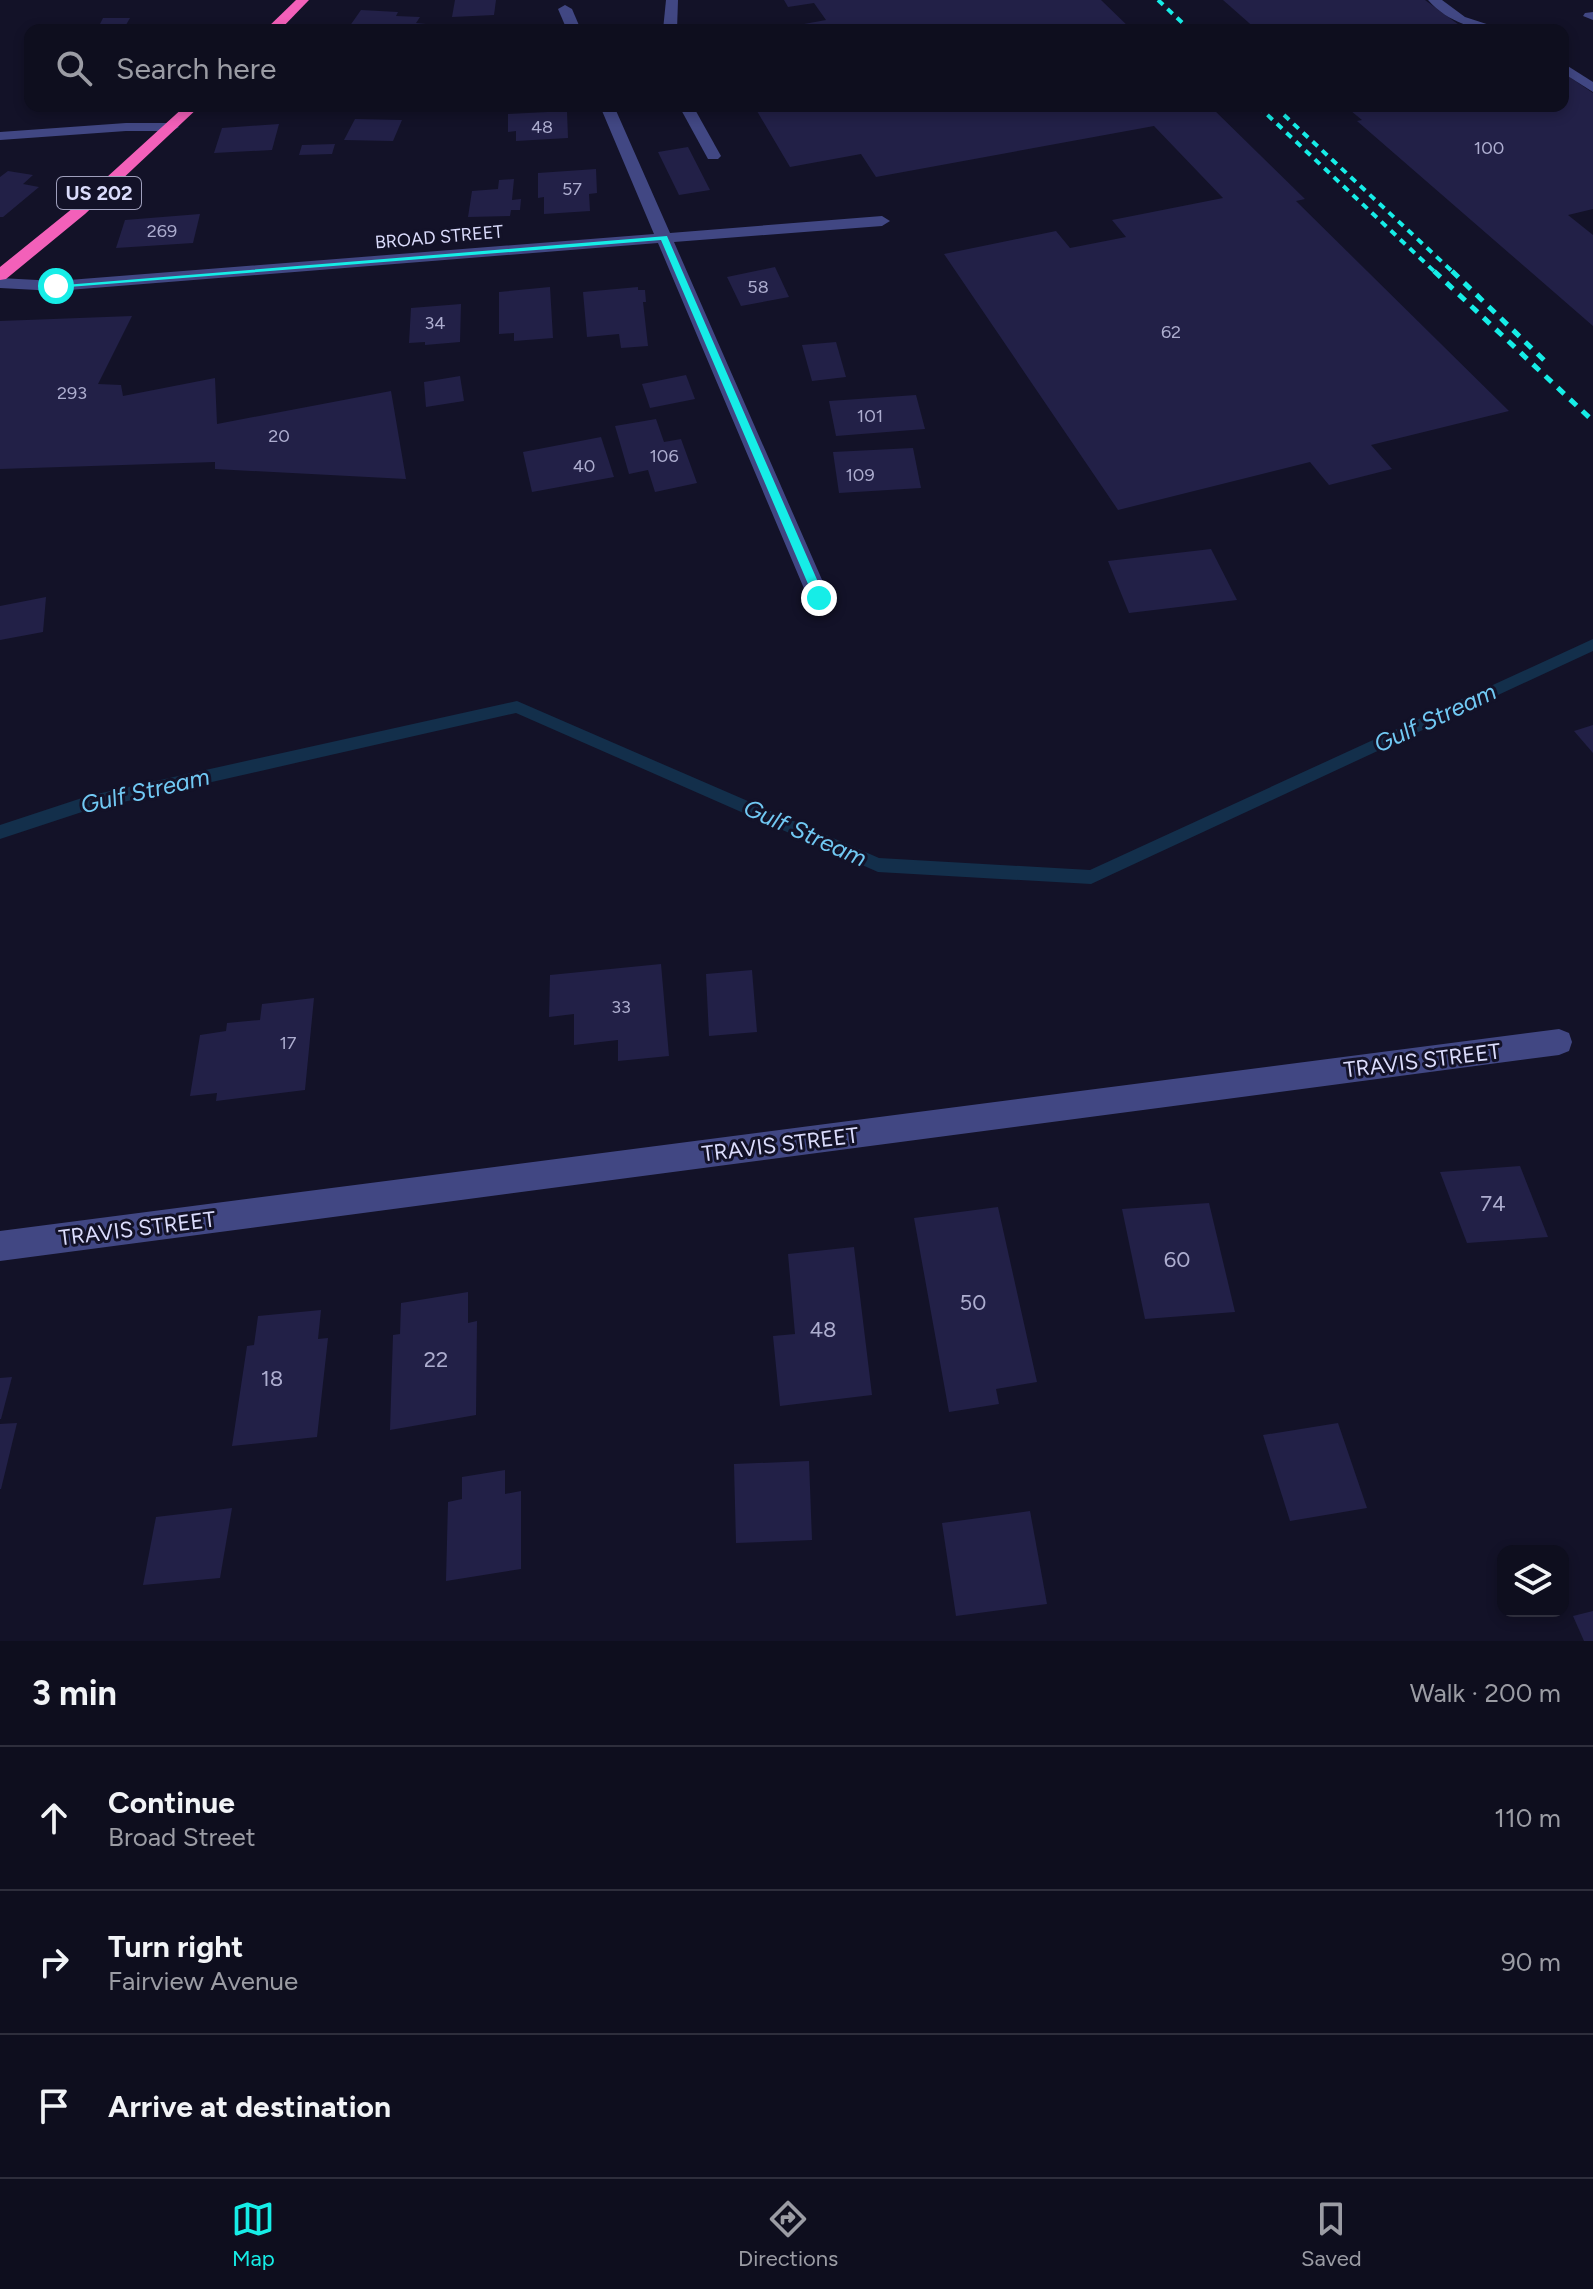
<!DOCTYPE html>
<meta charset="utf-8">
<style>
:root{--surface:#0e0e1e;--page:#171727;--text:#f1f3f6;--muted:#9b9ca4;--line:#2e2e3c;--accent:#16ede7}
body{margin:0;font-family:Figtree,sans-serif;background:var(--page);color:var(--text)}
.controls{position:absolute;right:24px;bottom:24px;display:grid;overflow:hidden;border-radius:16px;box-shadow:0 4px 12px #0003}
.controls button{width:72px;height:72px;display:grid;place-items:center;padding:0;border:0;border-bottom:2px solid var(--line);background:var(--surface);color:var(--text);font:40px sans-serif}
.stop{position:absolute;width:24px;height:24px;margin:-18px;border:6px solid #16ede7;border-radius:50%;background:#fff}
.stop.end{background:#16ede7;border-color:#fff;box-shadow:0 2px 8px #0008}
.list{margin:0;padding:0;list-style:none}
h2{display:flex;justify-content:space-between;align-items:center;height:104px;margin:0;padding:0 32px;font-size:34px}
h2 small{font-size:26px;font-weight:400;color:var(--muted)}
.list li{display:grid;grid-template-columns:52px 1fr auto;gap:24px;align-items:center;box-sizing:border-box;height:144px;padding:0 32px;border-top:2px solid var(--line)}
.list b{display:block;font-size:30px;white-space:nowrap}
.list p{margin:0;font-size:26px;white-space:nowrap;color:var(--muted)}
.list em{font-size:26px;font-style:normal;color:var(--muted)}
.icon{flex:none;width:44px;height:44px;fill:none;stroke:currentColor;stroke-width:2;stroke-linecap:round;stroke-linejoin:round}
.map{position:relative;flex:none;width:1593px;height:1641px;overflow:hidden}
.search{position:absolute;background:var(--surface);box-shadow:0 4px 12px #0003;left:24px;right:24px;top:24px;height:88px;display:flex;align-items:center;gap:20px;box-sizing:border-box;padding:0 28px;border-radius:16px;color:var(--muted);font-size:30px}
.sheet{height:536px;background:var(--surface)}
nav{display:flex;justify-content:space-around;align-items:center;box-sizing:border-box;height:112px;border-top:2px solid var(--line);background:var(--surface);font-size:22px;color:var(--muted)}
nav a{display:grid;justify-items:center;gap:4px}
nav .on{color:var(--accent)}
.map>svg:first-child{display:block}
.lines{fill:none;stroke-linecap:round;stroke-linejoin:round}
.stream{fill:#132f4b;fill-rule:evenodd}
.building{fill:#222047}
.minor{fill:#414783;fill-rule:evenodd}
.highway{fill:#f360b9;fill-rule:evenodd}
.rail-far1{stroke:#16ede7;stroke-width:4;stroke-dasharray:7 6;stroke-linecap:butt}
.rail{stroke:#16ede7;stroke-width:5;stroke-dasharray:9 8;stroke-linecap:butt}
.route{fill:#16ede7}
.labels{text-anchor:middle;stroke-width:6;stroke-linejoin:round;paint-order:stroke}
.number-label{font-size:18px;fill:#adadcf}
.far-street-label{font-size:18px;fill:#dbdcfc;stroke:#131228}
.shield{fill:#131228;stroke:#9f9fbc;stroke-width:2}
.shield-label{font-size:20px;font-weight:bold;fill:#dbdcfc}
.street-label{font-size:22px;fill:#dbdcfc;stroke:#131228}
.near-number-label{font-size:22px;fill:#adadcf}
.water-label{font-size:24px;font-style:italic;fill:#71c9f4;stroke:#131228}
</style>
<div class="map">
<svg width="1593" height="1641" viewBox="0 0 1593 1641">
<rect width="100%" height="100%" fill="#131228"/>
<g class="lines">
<!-- stream -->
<path class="stream" d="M1593,639v12l-502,233 -213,-12 -362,-159 -428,97 -88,29v-14l88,-29 429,-95 362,157 211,12z"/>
</g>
<!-- building -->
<g class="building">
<path d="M455,0h41l-2,15 -42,2z"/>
<path d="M784,0h317l31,30h-361l55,-10 -12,-17 -26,4z"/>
<path d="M1223,0h202l41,30h-209z"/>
<path d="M361,10l37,2 -2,4 24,1 -4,6 10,1 -4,6h-75z"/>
<path d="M103,18h27l-7,12h-26z"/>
<path d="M1568,76l25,17v116l-25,6 25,20v91l-236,-205 5,-1 -17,-14h218v-29z"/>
<path d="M754,106h456l95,93 -9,2 213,210 -138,34 21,24 -63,16 -19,-23 -192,48 -174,-256 112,-23 14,17 56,-11 -14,-17 111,-22 -69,-72 -278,51 -15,-23 -71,13z"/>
<path d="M567,111l1,27 -52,3v-10l-8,1v-18z"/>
<path d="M355,119l47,1 -9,21 -49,-1z"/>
<path d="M279,124l-7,26 -58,3 8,-25z"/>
<path d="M335,144l-3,10 -33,1 3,-10z"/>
<path d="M688,147l22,43 -31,5 -21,-43z"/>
<path d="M596,169l1,24 -8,1 1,17 -46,3v-17l-6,1v-25z"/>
<path d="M8,171l25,4 -10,9 16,3 -36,30h-3v-40z"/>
<path d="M514,179l-2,21 9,-1 -1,11h-9l-1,6 -42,1 4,-26 26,-2 1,-9z"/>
<path d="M200,214l-7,29 -77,5 9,-28z"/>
<path d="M775,267l14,30 -48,9 -14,-29z"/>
<path d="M550,287l3,51 -39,3v-8l-15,1v-42z"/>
<path d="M638,287v3h7l1,12h-3l5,44 -27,2 -2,-14 -32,3 -4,-45z"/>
<path d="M461,304l-1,38 -35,3v-3l-16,1 2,-35z"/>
<path d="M132,316l-34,68 23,1 2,11 92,-18 2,46 174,-33 15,88 -191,-10v-7l-215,7v-148z"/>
<path d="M836,342l10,35 -34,4 -10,-36z"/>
<path d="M686,375l9,24 -45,9 -8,-24z"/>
<path d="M460,376l4,25 -38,6 -2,-25z"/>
<path d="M916,395l9,34 -89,7 -7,-35z"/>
<path d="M656,419l8,23 17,-3 16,44 -42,9 -7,-22 -19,4 -14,-48z"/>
<path d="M601,437l13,40 -82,15 -9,-40z"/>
<path d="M913,448l8,40 -82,5 -6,-41z"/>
<path d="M1211,549l26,51 -108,13 -21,-52z"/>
<path d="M46,597l-3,35 -43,8v-34z"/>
<path d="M1593,725v28l-19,-22z"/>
<path d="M661,964l8,92 -51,5v-21l-44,5v-31l-25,3 1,-42z"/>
<path d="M752,970l5,62 -48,4 -3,-62z"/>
<path d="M314,998l-9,92 -89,11 1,-8 -27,3 10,-61 26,-4 1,-8 33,-3 2,-16z"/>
<path d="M1520,1166l28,71 -81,6 -27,-71z"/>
<path d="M1209,1203l26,109 -90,7 -23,-110z"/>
<path d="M998,1207l39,175 -41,7 3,15 -50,8 -35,-194z"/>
<path d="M854,1247l18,148 -92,11 -7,-70 22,-2 -7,-80z"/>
<path d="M468,1292v31l9,-2 -1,94 -86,15 3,-95 7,-1 1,-31z"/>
<path d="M321,1310l-3,29 10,-1 -11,99 -85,9 15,-100 7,-1 4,-29z"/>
<path d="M12,1377l-11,42h-1v-41z"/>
<path d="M17,1423l-16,66h-1v-65z"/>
<path d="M1338,1423l29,85 -77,13 -27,-86z"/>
<path d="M809,1461l3,79 -76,3 -2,-79z"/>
<path d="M505,1470v24l16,-3v78l-75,12 2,-79 14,-3v-22z"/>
<path d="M232,1508l-12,70 -77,7 13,-68z"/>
<path d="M1030,1511l17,93 -91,12 -14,-93z"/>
<path d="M1593,1611v30h-9l-11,-25z"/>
</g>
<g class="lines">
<!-- minor -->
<g class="minor">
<path d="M666,0h12l-1,30h-14z"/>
<path d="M1428,0h14l23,17 40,13c-31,0 -56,-7 -77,-30z"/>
<path d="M565,5l7,4 9,21h-14l-9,-21z"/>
<path d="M1593,12v8l-10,-4 2,-3z"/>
<path d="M1563,63l30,19v10l-30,-19z"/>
<path d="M600,106h14l56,127 212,-17 8,5 -8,5 -208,16 156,356 -4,6h-14l-4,-6 -150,-355 -602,48 -56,-3v-10l56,3 598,-47z"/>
<path d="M679,106h14l28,50 -3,3h-10z"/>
<path d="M126,123h46l7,4 -7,4h-46l-126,9v-8z"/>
<path d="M1559,1029l10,4 3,9 -3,9 -10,4 -1559,206v-30z"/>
</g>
<!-- highway -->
<g class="highway">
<path d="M296,0h13l-29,30h-15z"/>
<path d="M185,106h15l-115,108 -79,65 -6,1v-13l73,-59z"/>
</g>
<!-- rail-far1 -->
<g class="rail-far1">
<path d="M1158,0l32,30"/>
<path d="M1258,106l178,167"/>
<path d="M1284,115l170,158"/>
</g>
<!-- rail -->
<g class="rail">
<path d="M1434,271l159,150"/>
<path d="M1452,271l97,94"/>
</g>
</g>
<!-- route -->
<path class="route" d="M667,236l158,362 -2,3 -4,1 -5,-4 -153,-358 -605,48 -4,-2z"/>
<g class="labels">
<!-- number labels -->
<g class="number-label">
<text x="542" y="133">48</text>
<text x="1489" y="154">100</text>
<text x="572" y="195">57</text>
<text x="162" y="237">269</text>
<text x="758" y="293">58</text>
<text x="435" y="329">34</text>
<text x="1171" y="338">62</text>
<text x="72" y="399">293</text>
<text x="870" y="422">101</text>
<text x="279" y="442">20</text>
<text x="664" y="462">106</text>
<text x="584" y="472">40</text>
<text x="860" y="481">109</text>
<text x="621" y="1013">33</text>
<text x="288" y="1049">17</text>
</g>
<!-- far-street labels -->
<g class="far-street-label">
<text transform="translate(439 237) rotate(-5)" y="6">BROAD STREET</text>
</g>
<!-- shield labels -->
<rect class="shield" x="57" y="177" width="84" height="32" rx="6"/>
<g class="shield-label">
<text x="99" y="200">US 202</text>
</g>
<!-- street labels -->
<g class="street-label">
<text transform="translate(1422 1060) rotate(-7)" y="8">TRAVIS STREET</text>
<text transform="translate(780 1144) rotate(-7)" y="8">TRAVIS STREET</text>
<text transform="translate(137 1228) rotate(-7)" y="8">TRAVIS STREET</text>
</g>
<!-- near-number labels -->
<g class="near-number-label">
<text x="1493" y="1211">74</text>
<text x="1177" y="1267">60</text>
<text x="973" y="1310">50</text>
<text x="823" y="1337">48</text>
<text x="436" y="1367">22</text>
<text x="272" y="1386">18</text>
</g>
<!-- water labels -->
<g class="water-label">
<text transform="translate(1435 718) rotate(-25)" y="8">Gulf Stream</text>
<text transform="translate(145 791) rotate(-13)" y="8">Gulf Stream</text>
<text transform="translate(805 833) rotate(24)" y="8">Gulf Stream</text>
</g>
</g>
</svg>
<div class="controls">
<button><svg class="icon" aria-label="layers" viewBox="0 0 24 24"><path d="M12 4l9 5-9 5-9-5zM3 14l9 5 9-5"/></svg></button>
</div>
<div class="stop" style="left:56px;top:286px"></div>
<div class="stop end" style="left:819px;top:598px"></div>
<div class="search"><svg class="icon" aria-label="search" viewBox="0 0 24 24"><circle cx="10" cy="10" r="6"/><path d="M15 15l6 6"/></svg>Search here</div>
</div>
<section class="sheet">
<h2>3 min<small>Walk · 200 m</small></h2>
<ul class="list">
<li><svg class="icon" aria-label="ahead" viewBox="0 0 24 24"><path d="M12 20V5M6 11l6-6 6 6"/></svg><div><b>Continue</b><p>Broad Street</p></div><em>110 m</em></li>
<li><svg class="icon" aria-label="right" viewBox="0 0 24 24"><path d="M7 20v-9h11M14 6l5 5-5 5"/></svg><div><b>Turn right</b><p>Fairview Avenue</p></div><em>90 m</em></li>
<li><svg class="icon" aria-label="arrive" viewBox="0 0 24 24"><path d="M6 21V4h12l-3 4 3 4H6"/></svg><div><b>Arrive at destination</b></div></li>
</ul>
</section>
<nav>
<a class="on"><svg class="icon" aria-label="map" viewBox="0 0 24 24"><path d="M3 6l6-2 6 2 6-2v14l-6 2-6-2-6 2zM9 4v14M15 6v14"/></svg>Map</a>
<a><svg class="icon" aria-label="directions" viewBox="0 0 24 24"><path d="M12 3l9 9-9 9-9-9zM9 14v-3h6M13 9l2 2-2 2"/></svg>Directions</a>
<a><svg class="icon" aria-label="saved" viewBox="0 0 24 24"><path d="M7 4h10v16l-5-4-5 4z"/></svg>Saved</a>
</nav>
